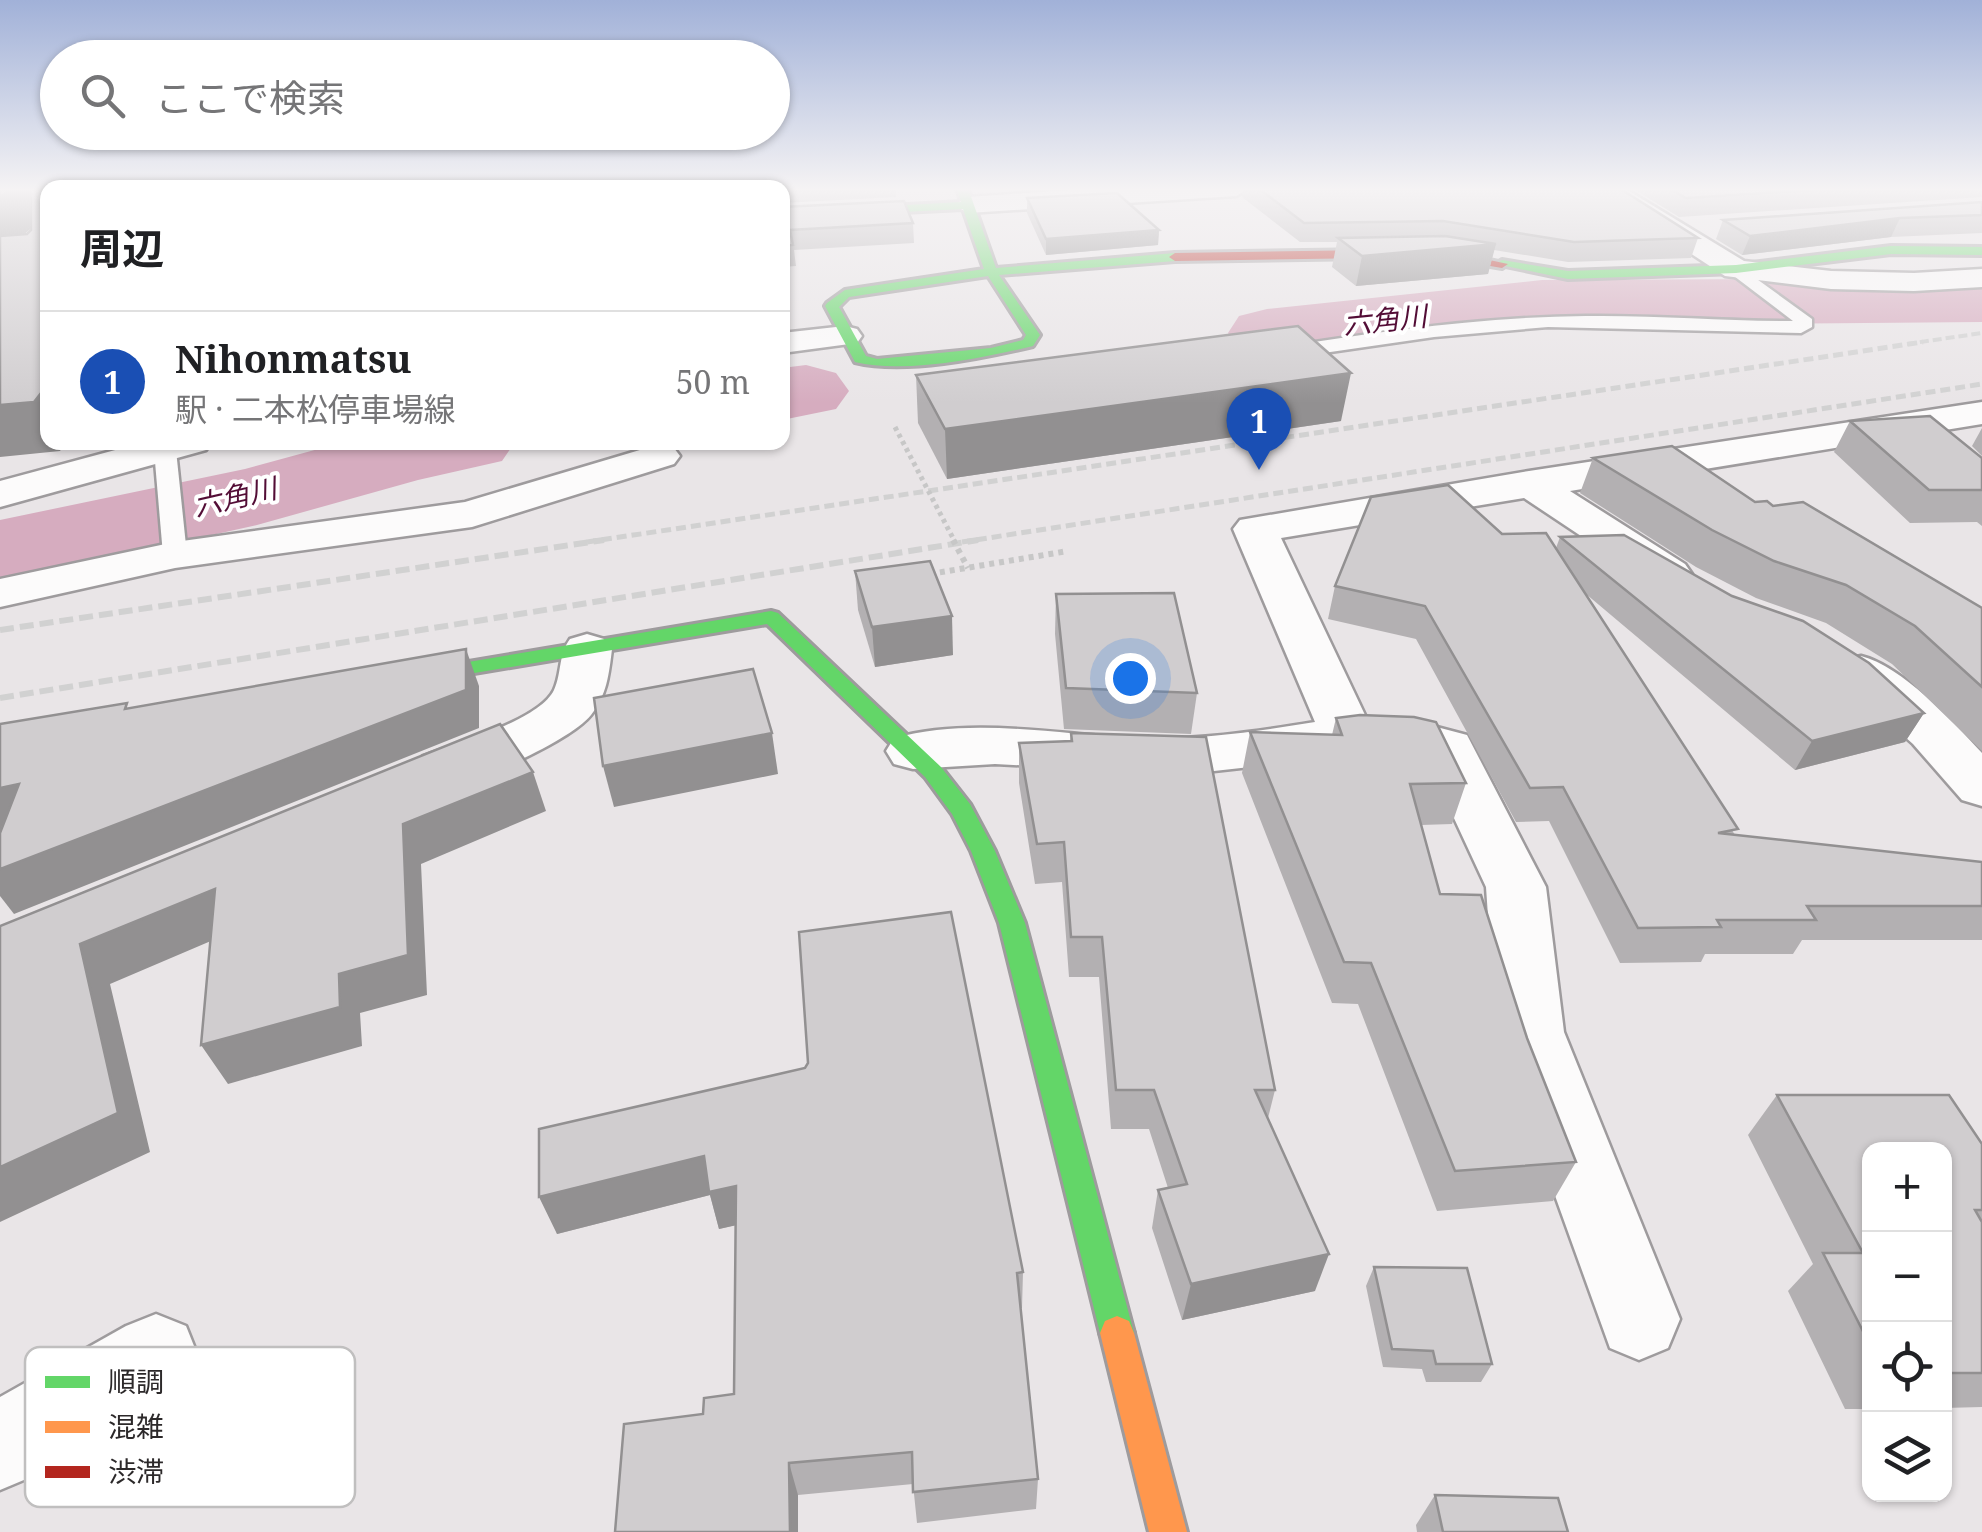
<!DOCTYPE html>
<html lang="ja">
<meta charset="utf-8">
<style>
:root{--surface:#fff;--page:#f6f6f6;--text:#202124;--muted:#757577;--line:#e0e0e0;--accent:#6e6b6c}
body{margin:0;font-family:"Noto Serif","Noto Sans JP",serif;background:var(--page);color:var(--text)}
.controls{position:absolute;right:30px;bottom:30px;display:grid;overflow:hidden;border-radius:20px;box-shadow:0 2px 8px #0004}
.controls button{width:90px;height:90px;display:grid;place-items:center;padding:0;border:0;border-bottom:2px solid var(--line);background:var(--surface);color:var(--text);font:50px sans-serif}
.you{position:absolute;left:1130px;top:678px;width:35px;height:35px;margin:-25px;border:8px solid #fff;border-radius:50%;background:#1a73e8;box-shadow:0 0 0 15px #1a73e833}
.badge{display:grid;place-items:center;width:65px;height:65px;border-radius:50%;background:var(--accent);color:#fff;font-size:32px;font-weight:700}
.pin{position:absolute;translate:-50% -82px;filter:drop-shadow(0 2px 5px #0008)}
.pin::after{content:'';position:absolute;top:52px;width:35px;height:30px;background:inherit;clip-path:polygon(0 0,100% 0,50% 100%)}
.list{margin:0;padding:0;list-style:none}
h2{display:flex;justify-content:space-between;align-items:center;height:130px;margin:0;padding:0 40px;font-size:42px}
h2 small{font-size:32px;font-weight:400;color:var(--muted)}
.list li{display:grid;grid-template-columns:65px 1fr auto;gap:30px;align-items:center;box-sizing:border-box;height:140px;padding:0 40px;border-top:2px solid var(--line)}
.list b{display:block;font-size:38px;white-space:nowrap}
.list p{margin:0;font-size:32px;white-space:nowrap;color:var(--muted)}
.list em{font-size:32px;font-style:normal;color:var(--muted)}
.icon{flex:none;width:55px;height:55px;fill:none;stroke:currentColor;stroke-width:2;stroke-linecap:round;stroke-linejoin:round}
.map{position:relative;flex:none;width:1982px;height:1532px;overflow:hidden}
.search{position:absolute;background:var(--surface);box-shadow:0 2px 8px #0004;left:40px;top:40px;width:750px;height:110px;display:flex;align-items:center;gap:25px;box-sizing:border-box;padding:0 35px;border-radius:55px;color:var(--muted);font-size:38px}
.panel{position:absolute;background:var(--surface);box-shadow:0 2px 8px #0004;left:40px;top:180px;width:750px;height:270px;border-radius:20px}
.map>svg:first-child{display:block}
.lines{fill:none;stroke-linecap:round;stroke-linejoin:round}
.river{fill:#d6acbf;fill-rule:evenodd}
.lane-casing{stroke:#9e9b9d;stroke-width:5}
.street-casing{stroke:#9e9b9d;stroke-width:5}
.fast-casing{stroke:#9e9b9d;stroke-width:6}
.slow-casing{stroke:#9e9b9d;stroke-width:6}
.jam-casing{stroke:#9e9b9d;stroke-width:6}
.path{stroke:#c7c7c7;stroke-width:6;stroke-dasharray:5 5;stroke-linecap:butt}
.lane{fill:#fcfbfb;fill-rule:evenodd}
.street{fill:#fcfbfb;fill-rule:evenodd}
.fast{fill:#63d668;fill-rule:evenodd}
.slow{fill:#ff974d;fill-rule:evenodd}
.jam{fill:#b3261e;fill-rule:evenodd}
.rail-far2{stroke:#d1d1d1;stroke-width:4;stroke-dasharray:9 4;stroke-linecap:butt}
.rail-far1{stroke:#d1d1d1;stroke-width:5;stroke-dasharray:10 5;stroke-linecap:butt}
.rail{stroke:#d1d1d1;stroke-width:6;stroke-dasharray:14 6;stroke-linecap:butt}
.path-bridge-far1{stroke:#c7c7c7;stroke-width:5;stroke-dasharray:4 4;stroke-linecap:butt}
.path-bridge{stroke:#c7c7c7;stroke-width:6;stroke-dasharray:5 5;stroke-linecap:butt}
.wall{fill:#b3b0b2}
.shaded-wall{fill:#929091}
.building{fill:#d0cdcf;stroke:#929091;stroke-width:2.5}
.labels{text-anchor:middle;stroke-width:8;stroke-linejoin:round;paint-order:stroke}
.far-water-label{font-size:28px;font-style:italic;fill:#530d36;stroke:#fff}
.key{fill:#fff;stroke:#c0bfbf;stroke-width:2.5}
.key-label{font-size:28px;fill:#2c292a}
</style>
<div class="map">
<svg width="1982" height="1532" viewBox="0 0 1982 1532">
<rect width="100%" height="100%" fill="#e9e5e7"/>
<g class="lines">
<!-- river -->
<g class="river">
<path d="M1982,278v44l-440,4 -275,31 -28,-7 -11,-17 11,-17 28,-7 275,-29z"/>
<path d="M806,365l30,8 13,18 -13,18 -54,11v-52z"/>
<path d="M344,442h171l-13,19 -84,19 -161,45 -257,57v-62l245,-51z"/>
</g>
<!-- lane casing -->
<g class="lane-casing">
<g id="lane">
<path d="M1736,264l76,55v8l-11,6 -253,-6 -114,10 -152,22 -10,-6 10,-6c101,-16 202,-30 304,-31 69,-1 138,5 207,5l-63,-48 -2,-4z"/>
<path d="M165,444l11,6 11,105 -12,7 -12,-7 -9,-105z"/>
</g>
</g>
<!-- street casing -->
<g class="street-casing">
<g id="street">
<path d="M1100,188h149l-13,8 -268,17 -14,-8 14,-8z"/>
<path d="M1591,188h33l120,73 87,10 83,2 68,-4v18l-68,4 -83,-2 -106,-13z"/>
<path d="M845,326l12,3 5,7 -5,7 -75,10v-20z"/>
<path d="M1982,402v22l-412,67 115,73 7,10 -7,10 -16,4 -16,-4 -129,-86 -243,40 93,196 -8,12 -98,19 -81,9 -192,-10 -82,5 -19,-5 -8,-13 8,-13c77,-21 159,-4 237,0 62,3 123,-6 184,-16l-82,-193 7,-9 289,-49z"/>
<path d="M145,442h66l-5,8 -206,57v-26z"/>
<path d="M660,444l14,4 6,8 -6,8 -202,63 -297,41 -175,39v-28l175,-37 290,-40z"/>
<path d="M587,634l17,5 8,10c-3,25 -5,46 -21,66 -20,25 -114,68 -146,72 -7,0 -15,-3 -22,-5l-9,-13 9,-13c31,-12 116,-35 131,-66 8,-17 4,-35 16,-51z"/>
<path d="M1861,656c41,10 91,65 121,97v53l-20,-6 -49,-56 -70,-62 -7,-11 7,-11z"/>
<path d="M1414,721l53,14 79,152 18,145 116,287 -12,29 -29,12 -29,-12 -114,-316 -10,-145 -59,-127 -32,-9 -8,-12 8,-12z"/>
<path d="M156,1314l30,12 12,30 -12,30 -155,91 -31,13v-93l126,-71z"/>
</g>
</g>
<!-- fast casing -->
<g class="fast-casing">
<g id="fast">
<path d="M957,188h11l28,80 179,-15 6,4 -6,4 -176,14 41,60 -7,11c-51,12 -128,28 -178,16l-30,-56 2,-3 18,-13 139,-21 -21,-60 -181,9v-6l179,-10zM988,276l38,59 -3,5 -32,8 -114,11 -11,-3 -27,-49 10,-10z"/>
<path d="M1891,246l91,1v8l-91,-1 -155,19 -168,6 -72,-15 6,-4 66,11 168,-6z"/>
<path d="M771,611l7,2 163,154 29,37 25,47 30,72 109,410 -5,12 -12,5 -12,-5 -5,-12 -101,-410 -28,-72 -19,-37 -27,-37 -158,-153 -370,62 -10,-6 10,-6z"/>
</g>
</g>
<!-- slow casing -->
<g class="slow-casing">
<path id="slow" d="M1117,1316l12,5 5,12 53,199h-38l-49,-199 5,-12z"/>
</g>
<!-- jam casing -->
<g class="jam-casing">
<path id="jam" d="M1438,249l70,15 -6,4 -64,-11 -263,4 -6,-4 6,-4z"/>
</g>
<!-- path -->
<path class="path" d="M930,574l138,-23"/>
<!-- lane -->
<use href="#lane" class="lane"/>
<!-- street -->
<use href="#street" class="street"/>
<!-- fast -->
<use href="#fast" class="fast"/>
<!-- slow -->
<use href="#slow" class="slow"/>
<!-- jam -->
<use href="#jam" class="jam"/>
<!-- rail-far2 -->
<path class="rail-far2" d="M1907,344l75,-11"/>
<!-- rail-far1 -->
<g class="rail-far1">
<path d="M587,542l1336,-200"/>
<path d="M962,542l1020,-158"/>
</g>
<!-- rail -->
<g class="rail">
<path d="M0,630l604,-90"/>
<path d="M0,698l978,-158"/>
</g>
<!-- path-bridge-far1 -->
<path class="path-bridge-far1" d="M895,427l60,115"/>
<!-- path-bridge -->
<path class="path-bridge" d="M953,540l15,28"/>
</g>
<!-- wall -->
<g class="wall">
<path d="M782,188h114v9l-114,6z"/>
<path d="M1243,188h376l79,50 -7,20 -123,4 -74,-12 -6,24 -132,12 -24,-19 5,-25h-37l-58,-45z"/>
<path d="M1632,188h350v9l-303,20z"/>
<path d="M1027,198l132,32 -1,15 -112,10 -19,-42z"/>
<path d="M1982,202v31l-91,4 -149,18 -26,-16 7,-19z"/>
<path d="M782,207l131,16 1,20 -120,7 2,16 -14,1z"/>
<path d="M916,375l425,46 -394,58 -29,-56z"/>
<path d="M1850,421l132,37v68l-5,-4 -67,1 -76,-71z"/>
<path d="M1982,428v28l-10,-10z"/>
<path d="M1593,458l162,44 18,4 209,102v143l-90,-87 -66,-41 -70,-25 -60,-31 -116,-74z"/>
<path d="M1502,534l54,14 4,-11 364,176 -19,29 -110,28 -209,-176 149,241 247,27v78h-180l-9,14h-88l-4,8 -81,1 -71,-142 -33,1 -100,-183 -88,-20 7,-33z"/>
<path d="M855,571l98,84 -78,12 -17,-57z"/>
<path d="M1056,594l141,99 -6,41 -127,-5 -9,-95z"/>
<path d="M1336,718l130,65 -14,41 -31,1 19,69 87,144 49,124 -23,39 -116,10 -79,-207 -26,-1 -90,-230 8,-41 82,3z"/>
<path d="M1071,733l204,357 -7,28 47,173 -133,29 -30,-92 6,-38 10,-2 -19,-59h-38l-12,-152h-30l-7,-95 -27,2 -16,-101v-40l51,-2z"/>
<path d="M1777,1095l205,49v263l-38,1v-258h-74v259h-25l-57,-118 25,-27 -65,-129z"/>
<path d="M539,1129l484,143 -1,36h-2l18,171 -2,30 -119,14 -4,-39 -115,11 -95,-81 31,-20 2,-169 -17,4 -9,-34 -153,39z"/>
<path d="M1374,1267l118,97 -11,18h-55l-4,-13 -39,-2 -17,-81z"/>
<path d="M1435,1495l133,37h-151l-1,-7z"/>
</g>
<!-- shaded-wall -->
<g class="shaded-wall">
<path d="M11,188h23l2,36 -36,31v-58z"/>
<path d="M1900,218l-9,19 -149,18 8,-19z"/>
<path d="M1159,230l-1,15 -112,10v-16z"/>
<path d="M1496,244l-8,30 -132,12 6,-30z"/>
<path d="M1351,373l-10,48 -394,58 -2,-50z"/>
<path d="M48,384v58h18l-6,9 -60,6v-52z"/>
<path d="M952,616l1,39 -78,12 -3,-40z"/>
<path d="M466,649l13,37v42l-465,186 -14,-18v-27z"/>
<path d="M1924,713l-19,29 -110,28 17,-29z"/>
<path d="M772,733l6,41 -164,33 -11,-41z"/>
<path d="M533,772l13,39 -125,53 6,131 -67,18 2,33 -134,38 -27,-39 138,-71 64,-150z"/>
<path d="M19,784l-19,47v-43z"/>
<path d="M215,889l24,40 -129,55 40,168 -150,70v-55l80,-223z"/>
<path d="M704,1156l32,30 10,37 -27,6 -9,-34 -153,39 -18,-37z"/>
<path d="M1329,1254l-14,37 -133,29 9,-36z"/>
<path d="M789,1463l9,32v37h-8z"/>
</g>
<!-- building -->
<g class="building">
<path d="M0,188h11l-11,9z"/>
<path d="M31,188h17v196l-14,18 -34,3v-169l27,-2 4,-4z"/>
<path d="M1258,188h361l79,50 -124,4 -131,-21 -139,2z"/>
<path d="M1669,188h171l-154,10z"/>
<path d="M1117,193l42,37 -113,9 -19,-41z"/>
<path d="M904,201l9,22 -123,7 3,15 -11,1v-39z"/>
<path d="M1982,202v13l-82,3 -150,18 -27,-16z"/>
<path d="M1445,236l51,8 -134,12 -24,-18z"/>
<path d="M1298,326l53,47 -406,56 -29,-54z"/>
<path d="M1930,416l52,42v32h-53l-79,-69z"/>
<path d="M1672,446l83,56 12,-1 6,5 30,-4 179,106v79l-67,-61 -69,-41 -72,-24 -62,-31 -119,-72z"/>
<path d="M1448,485l54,49 44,-1 192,296 -20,4 264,29v44h-175l9,14h-99l4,7 -83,1 -75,-141 -33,1 -105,-182 -90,-20 36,-89z"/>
<path d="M1624,535l108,61 71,25 66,42 55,50 -112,28 -252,-204z"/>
<path d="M930,561l22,55 -80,11 -17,-56z"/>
<path d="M1174,593l23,100 -131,-5 -10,-94z"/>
<path d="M466,649v41l-466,179v-36l19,-49 -19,4v-64l127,-21 -2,6z"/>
<path d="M753,669l19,64 -169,33 -9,-68z"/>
<path d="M1360,715l54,2 22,5 30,61 -56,1 30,110 41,1 46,143 49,124 -121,9 -84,-208 -27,-1 -94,-230 92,3 -6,-17z"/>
<path d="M500,724l33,48 -130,52 5,131 -69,19 1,33 -139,38 14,-156 -135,55 38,169 -118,54v-241z"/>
<path d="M1071,733l135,4 69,353h-20l74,164 -138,30 -33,-94 29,-6 -33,-94h-38l-14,-153h-31l-7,-95 -27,2 -18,-101 53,-2z"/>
<path d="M951,912l72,360 -6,1 21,206 -125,13 -1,-40 -123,11 1,69h-175l9,-108 79,-10 1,-16 30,-4 2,-208 -27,6 -5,-36 -165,41v-68l266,-61 3,-5 -9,-131z"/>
<path d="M1777,1095h172l33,49v66h-7l7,12v151h-38v-223h-74v195l-47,-92h40z"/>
<path d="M1374,1267l93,1 25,96h-56l-3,-13 -41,-2z"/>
<path d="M1435,1495l123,3 10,34h-125z"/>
</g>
<!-- sky -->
<linearGradient id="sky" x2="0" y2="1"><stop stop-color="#a1b1d8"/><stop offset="0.47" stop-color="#f5f3f4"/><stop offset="1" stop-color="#f5f3f4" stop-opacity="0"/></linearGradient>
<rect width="1982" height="403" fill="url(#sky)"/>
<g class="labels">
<!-- far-water labels -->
<g class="far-water-label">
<text transform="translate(1385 320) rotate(-6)" y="10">六角川</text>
<text transform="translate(235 497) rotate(-13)" y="10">六角川</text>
</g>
</g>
<!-- legend -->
<rect x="25" y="1347" width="330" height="160" rx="15" class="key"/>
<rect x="45" y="1376" width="45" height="12" fill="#63d668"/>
<rect x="45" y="1421" width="45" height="12" fill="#ff974d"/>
<rect x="45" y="1466" width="45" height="12" fill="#b3261e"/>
<g class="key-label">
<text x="108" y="1392">順調</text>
<text x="108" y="1437">混雑</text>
<text x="108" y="1482">渋滞</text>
</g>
</svg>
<div class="controls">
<button>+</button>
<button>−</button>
<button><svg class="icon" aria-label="locate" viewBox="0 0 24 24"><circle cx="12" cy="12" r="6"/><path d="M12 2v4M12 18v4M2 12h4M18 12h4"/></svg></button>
<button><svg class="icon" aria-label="layers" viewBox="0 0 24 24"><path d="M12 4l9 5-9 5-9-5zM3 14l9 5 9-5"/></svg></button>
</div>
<div class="you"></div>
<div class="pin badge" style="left:1259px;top:470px;background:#1a4fb4">1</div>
<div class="search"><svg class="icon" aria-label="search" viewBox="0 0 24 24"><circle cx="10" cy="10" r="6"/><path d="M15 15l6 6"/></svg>ここで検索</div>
<section class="panel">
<h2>周辺<small></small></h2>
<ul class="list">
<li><span class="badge" style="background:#1a4fb4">1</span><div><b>Nihonmatsu</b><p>駅 · 二本松停車場線</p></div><em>50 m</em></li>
</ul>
</section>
</div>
